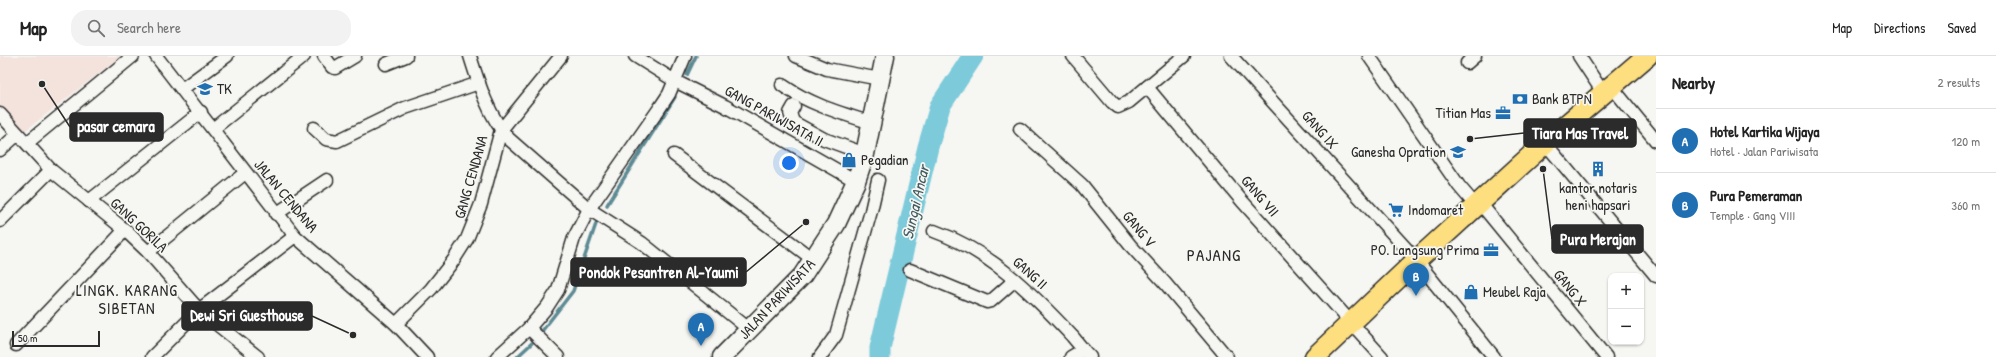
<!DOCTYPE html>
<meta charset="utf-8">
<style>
:root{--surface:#fff;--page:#f2f2f2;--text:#222;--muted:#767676;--line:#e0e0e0;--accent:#1f6fb2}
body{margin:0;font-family:"Patrick Hand",sans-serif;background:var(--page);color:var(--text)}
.controls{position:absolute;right:12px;bottom:12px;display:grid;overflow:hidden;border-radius:8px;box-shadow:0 1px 3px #0004}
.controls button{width:36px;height:36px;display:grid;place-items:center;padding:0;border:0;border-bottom:1px solid var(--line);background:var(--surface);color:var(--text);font:20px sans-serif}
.scale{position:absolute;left:12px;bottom:10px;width:88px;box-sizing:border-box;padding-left:4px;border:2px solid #2b2b2b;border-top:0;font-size:11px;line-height:14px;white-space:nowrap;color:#2b2b2b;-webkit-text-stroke:3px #f6f6f2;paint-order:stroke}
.you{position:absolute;left:789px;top:107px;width:14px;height:14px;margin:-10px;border:3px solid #fff;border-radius:50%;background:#1a73e8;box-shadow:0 0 0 6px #1a73e833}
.badge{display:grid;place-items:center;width:26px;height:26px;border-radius:50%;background:var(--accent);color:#fff;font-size:13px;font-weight:700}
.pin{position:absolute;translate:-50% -33px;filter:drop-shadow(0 1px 2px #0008)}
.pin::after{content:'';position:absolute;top:21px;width:14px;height:12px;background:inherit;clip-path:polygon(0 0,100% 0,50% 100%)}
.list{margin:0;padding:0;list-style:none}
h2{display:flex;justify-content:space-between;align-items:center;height:52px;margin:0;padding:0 16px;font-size:17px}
h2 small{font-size:13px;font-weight:400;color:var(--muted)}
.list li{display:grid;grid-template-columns:26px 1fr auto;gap:12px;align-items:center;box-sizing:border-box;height:64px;padding:0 16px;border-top:1px solid var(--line)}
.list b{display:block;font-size:15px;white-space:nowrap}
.list p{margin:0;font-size:13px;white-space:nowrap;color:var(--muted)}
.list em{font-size:13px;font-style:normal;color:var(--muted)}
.icon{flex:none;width:22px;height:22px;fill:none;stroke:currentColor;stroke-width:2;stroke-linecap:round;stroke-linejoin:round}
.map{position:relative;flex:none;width:1656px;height:301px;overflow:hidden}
header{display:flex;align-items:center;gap:24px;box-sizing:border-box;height:56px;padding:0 20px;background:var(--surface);border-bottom:1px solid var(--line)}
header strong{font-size:19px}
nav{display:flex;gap:22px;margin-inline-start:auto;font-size:14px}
.search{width:280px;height:36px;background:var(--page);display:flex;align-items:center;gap:10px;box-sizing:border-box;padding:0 14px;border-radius:16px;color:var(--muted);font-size:15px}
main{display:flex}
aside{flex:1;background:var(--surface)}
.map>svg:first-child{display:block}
.built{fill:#f4e3dd}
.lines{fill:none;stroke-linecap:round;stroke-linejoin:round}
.stream{stroke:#5c8a94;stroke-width:3.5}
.river{stroke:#7ccada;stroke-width:21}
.street-casing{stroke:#2b2b2b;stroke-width:15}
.secondary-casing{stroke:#2b2b2b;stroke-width:21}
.primary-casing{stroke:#2b2b2b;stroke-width:23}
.street{stroke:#f6f6f2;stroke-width:12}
.secondary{stroke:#f6f6f2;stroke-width:18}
.primary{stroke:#fedf80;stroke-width:20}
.labels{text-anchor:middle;stroke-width:3.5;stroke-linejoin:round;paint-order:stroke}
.poi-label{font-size:15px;fill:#2b2b2b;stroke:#f6f6f2;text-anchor:start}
.street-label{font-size:15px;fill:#2b2b2b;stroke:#f6f6f2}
.water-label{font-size:16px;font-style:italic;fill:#435b60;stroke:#f6f6f2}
.neighbourhood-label{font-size:16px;letter-spacing:1px;fill:#2b2b2b;stroke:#f6f6f2}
.quarter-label{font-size:17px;letter-spacing:1px;fill:#2b2b2b;stroke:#f6f6f2}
.leader{fill:none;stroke:#2b2b2b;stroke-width:1.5}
.callout-dot{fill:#2b2b2b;stroke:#f6f6f2;stroke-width:1.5}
.callout{fill:#2b2b2b;stroke:#2b2b2b;stroke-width:1.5}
.callout-label{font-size:16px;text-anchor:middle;font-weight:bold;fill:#fff}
</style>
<header>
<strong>Map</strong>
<div class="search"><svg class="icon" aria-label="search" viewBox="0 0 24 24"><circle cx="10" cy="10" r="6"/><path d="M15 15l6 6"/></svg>Search here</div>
<nav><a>Map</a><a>Directions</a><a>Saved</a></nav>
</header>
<main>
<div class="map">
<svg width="1656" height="301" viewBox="0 0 1656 301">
<rect width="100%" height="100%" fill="#f6f6f2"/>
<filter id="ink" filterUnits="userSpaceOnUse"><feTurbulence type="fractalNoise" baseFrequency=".025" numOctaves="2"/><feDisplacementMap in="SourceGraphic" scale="8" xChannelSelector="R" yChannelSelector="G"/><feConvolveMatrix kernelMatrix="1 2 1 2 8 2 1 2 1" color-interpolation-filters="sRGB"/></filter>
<g filter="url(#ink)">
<!-- built -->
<path class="built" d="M0,0h121l-101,79 -20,-22z"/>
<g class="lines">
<!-- stream -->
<g class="stream">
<path d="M687,19l9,-19"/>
<path d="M607,149l68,-108"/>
<path d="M542,275l31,-40 24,-70"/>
<path d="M517,301l15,-14"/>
</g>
<!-- river -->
<path class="river" d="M880,301v-9l48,-201 12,-41 33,-50"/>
<!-- street casing -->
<g class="street-casing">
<g id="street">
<path d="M156,0l139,180 101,88 31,33"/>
<path d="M324,0l8,11 3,1 20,-12"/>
<path d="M470,0c9,29 19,61 39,83l80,70 53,34 108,87"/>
<path d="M635,0l40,25 50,25 131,75"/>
<path d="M796,0l31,13 53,10"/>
<path d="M1073,0l39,46 6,5 11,-5 55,-46"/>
<path d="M1231,0l181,199 82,102"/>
<path d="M1369,0l90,130 17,20"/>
<path d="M1579,0l25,38"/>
<path d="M1467,7l8,-7"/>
<path d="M386,8l20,-8"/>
<path d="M782,29c27,19 58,28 90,38"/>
<path d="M1147,31l95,114 140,156"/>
<path d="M1612,31l44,54"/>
<path d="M182,33l45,-33"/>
<path d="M794,50l-4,7 3,9 31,17 41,15"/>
<path d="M0,58l51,56 74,60 23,22 51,58 59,47"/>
<path d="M314,72l12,11 11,2 68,-33 74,-25"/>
<path d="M213,73l91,-73"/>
<path d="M1020,73l62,56 48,60 35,38 62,74"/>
<path d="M27,87l106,-87"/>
<path d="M1545,87l111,133"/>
<path d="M0,94l18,-16"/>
<path d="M674,99l140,105"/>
<path d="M89,145l112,-89"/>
<path d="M1480,147l126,154"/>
<path d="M276,158l51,-34"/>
<path d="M0,165l51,-51"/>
<path d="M934,175c56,20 99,63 138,105 6,7 11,14 18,21"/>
<path d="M148,196l97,-79"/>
<path d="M910,214l77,32 4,-1 24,-21"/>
<path d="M396,268l35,-35 22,-28 14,-22 14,-35 20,-74 60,-74"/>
<path d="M529,272l29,29"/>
<path d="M16,289l109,-115"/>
<path d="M152,301l47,-47 96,-74"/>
<path d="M497,301l32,-29 18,-21 11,-17 16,-52 15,-29 70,-100 10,-15 16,-38"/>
<path d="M820,301l16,-22 35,-124 7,-31"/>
<path d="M1071,301l12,-7"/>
</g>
</g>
<!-- secondary casing -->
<g class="secondary-casing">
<path id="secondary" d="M722,301l80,-81 34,-52 20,-43 9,-27 20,-98"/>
</g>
<!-- primary casing -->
<g class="primary-casing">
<path id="primary" d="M1315,301l102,-97 128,-117 102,-87"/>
</g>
<!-- street -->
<use href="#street" class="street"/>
<!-- secondary -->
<use href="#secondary" class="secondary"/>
<!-- primary -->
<use href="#primary" class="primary"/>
</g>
</g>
<!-- icons -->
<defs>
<g id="school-bare" transform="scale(1.2)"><path d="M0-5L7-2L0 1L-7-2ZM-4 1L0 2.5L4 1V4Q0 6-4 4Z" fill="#1f6fb2" stroke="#f6f6f2" stroke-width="2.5" paint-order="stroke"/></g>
<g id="bank-bare" transform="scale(1.2)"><path d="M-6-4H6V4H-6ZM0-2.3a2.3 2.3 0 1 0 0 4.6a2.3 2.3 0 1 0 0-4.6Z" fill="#1f6fb2" stroke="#f6f6f2" stroke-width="2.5" paint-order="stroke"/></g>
<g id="office-bare" transform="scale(1.2)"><path d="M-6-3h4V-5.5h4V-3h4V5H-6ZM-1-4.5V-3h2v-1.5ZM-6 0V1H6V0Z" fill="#1f6fb2" stroke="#f6f6f2" stroke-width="2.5" paint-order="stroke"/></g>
<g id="shop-bare" transform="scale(1.2)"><path d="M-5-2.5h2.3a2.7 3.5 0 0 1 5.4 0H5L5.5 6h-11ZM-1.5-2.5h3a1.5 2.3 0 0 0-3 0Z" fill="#1f6fb2" stroke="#f6f6f2" stroke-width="2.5" paint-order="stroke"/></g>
<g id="building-bare" transform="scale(1.2)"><path d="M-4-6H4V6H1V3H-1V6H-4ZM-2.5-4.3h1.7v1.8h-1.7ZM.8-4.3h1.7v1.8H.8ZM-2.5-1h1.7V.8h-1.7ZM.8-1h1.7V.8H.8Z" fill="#1f6fb2" stroke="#f6f6f2" stroke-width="2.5" paint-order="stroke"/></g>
<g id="supermarket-bare" transform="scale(1.2)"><path d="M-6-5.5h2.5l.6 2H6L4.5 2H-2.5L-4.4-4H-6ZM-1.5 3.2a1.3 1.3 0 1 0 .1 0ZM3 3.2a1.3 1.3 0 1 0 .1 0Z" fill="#1f6fb2" stroke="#f6f6f2" stroke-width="2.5" paint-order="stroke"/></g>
</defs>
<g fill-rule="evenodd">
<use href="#school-bare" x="205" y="33"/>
<use href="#bank-bare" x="1520" y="43"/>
<use href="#office-bare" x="1503" y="57"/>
<use href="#school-bare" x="1458" y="96"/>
<use href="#shop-bare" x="849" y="104"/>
<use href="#building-bare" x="1598" y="113"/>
<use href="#supermarket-bare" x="1396" y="154"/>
<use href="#office-bare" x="1491" y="194"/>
<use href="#shop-bare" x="1471" y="236"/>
</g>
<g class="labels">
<!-- poi labels -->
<g class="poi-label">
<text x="217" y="38">TK</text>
<text x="1532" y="48">Bank BTPN</text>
<text x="1491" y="62" text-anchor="end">Titian Mas</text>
<text x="1446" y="101" text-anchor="end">Ganesha Opration</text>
<text x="861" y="109">Pegadian</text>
<text x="1598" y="137" text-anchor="middle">kantor notaris<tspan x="1598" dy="17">heni hapsari</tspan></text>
<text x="1408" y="159">Indomaret</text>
<text x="1479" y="199" text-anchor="end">PO. Langsung Prima</text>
<text x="1483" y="241">Meubel Raja</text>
</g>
<!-- street labels -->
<g class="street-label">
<text transform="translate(774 60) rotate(29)" y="5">GANG PARIWISATA II</text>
<text transform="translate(1320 74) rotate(48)" y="5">GANG IX</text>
<text transform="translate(471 121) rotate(-74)" y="5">GANG CENDANA</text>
<text transform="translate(286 140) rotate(50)" y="5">JALAN CENDANA</text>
<text transform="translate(1260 140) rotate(49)" y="5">GANG VII</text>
<text transform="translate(139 169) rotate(43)" y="5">GANG GORILA</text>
<text transform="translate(1139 173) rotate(50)" y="5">GANG V</text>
<text transform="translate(1030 217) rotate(42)" y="5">GANG II</text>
<text transform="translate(1570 232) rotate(51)" y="5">GANG X</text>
<text transform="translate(777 243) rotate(-47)" y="5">JALAN PARIWISATA</text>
</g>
<!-- water labels -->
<g class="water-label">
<text transform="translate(915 146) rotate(-77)" y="6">Sungai Ancar</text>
</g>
<!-- neighbourhood labels -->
<g class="neighbourhood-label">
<text x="127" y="240">LINGK. KARANG<tspan x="127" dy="18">SIBETAN</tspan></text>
</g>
<!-- quarter labels -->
<g class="quarter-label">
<text x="1214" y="205">PAJANG</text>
</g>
</g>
<!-- callouts -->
<path class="leader" d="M42 28L70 71M1470 83L1524 77M1543 113L1552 183M806 166L746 216M353 279L312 260"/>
<g class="callout-dot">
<circle cx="42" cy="28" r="4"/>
<circle cx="1470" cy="83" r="4"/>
<circle cx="1543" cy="113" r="4"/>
<circle cx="806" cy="166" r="4"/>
<circle cx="353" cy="279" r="4"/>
</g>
<g class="callout">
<rect x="70" y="57" width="93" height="28" rx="4"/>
<rect x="1524" y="63" width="112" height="28" rx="4"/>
<rect x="1552" y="169" width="91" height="28" rx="4"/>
<rect x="571" y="202" width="175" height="28" rx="4"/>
<rect x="182" y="246" width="130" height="28" rx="4"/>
</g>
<g class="callout-label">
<text x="116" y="76">pasar cemara</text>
<text x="1580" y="83">Tiara Mas Travel</text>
<text x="1598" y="189">Pura Merajan</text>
<text x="659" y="222">Pondok Pesantren Al-Yaumi</text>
<text x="247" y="265">Dewi Sri Guesthouse</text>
</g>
</svg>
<div class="controls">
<button>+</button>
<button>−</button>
</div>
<div class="scale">50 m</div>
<div class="you"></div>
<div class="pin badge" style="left:701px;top:290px">A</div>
<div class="pin badge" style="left:1416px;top:240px">B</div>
</div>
<aside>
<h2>Nearby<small>2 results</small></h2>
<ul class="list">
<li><span class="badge">A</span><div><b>Hotel Kartika Wijaya</b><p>Hotel · Jalan Pariwisata</p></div><em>120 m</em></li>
<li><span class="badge">B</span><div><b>Pura Pemeraman</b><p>Temple · Gang VIII</p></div><em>360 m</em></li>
</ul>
</aside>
</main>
